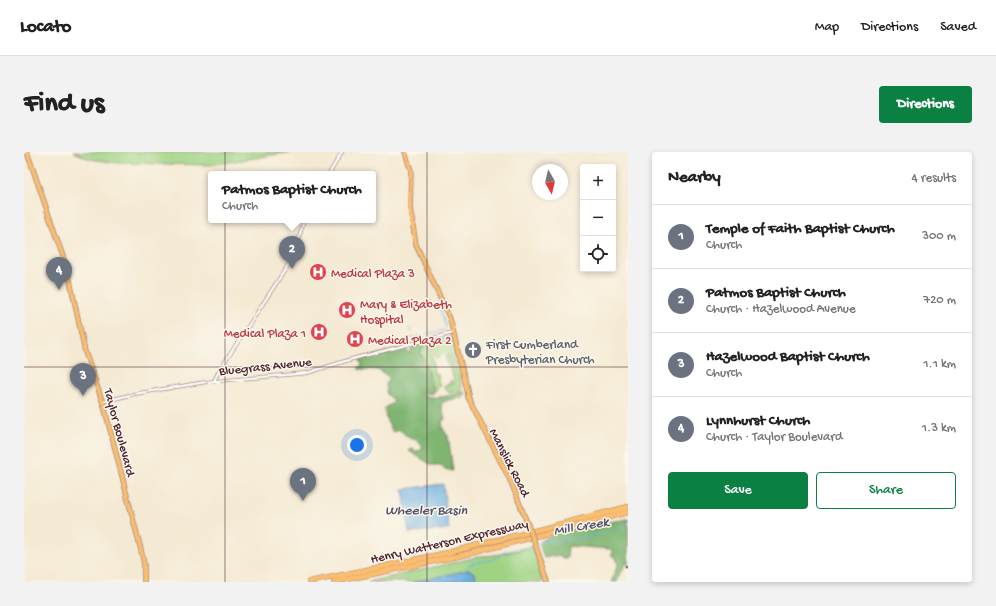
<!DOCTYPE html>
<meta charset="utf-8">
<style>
:root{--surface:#fff;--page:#f2f2f2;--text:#222;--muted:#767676;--line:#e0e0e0;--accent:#0b8043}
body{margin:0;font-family:"Gochi Hand",sans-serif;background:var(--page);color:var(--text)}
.controls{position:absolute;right:12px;top:12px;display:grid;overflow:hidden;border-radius:4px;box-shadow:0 2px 6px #0003}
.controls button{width:36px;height:36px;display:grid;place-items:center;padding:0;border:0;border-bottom:1px solid var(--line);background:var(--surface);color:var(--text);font:20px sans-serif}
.compass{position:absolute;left:508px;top:12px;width:36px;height:36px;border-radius:50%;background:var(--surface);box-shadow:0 2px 6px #0003;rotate:172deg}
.you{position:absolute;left:333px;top:293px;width:14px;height:14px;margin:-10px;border:3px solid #fff;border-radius:50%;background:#1a73e8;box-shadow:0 0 0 6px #1a73e833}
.badge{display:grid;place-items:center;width:26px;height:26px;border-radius:50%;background:var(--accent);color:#fff;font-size:13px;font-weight:700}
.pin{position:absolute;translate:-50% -33px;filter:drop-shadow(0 1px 2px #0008)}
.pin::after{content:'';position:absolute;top:21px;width:14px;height:12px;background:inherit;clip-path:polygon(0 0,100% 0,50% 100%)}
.popup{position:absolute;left:184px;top:19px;width:168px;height:52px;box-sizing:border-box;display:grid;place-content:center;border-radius:4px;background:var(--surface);filter:drop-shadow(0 1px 3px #0005);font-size:13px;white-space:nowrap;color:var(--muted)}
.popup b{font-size:15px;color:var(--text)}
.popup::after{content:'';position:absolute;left:50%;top:100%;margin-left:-8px;border:8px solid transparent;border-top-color:var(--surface)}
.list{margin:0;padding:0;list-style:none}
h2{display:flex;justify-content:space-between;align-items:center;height:52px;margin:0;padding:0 16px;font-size:17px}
h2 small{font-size:13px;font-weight:400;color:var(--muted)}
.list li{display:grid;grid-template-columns:26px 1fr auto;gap:12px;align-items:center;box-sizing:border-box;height:64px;padding:0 16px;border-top:1px solid var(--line)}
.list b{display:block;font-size:15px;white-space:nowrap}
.list p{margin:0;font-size:13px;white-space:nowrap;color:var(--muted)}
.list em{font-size:13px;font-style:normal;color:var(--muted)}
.actions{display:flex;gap:8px;padding:12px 16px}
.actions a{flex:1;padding:9px 0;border:1px solid var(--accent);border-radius:4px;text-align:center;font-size:14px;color:var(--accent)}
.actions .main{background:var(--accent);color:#fff}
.icon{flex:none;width:22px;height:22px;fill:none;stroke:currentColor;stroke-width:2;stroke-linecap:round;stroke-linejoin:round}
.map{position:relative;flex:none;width:604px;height:430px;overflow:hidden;border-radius:4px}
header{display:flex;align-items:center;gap:24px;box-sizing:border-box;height:56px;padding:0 20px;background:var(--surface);border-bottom:1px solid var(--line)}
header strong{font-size:19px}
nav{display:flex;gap:22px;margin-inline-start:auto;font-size:14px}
.intro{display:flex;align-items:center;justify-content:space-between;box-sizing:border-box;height:96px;padding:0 24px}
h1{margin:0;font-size:28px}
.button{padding:10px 18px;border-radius:4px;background:var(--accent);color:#fff;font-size:14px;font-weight:700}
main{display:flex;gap:24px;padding:0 24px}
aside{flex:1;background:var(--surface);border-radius:4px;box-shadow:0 2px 6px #0003}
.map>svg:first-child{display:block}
.green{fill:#9fd383;stroke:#747957}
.forest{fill:#7fb571;stroke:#646a4e}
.water{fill:#6aaedf;stroke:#5a6685}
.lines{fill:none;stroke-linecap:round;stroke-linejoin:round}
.stream{stroke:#6aaedf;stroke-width:1}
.minor-casing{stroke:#9f847e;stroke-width:4}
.major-casing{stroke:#9f847e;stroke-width:5.5}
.highway-casing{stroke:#9f847e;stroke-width:6}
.minor{stroke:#fff;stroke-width:2.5}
.major{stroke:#fbbd6e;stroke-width:4}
.highway{stroke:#fbbd6e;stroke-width:5}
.rail-casing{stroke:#4a1f2b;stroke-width:2.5}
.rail{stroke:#fbf7ec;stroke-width:1;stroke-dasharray:3;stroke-linecap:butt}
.major-bridge-casing{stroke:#9f847e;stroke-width:5.5;stroke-linecap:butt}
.major-bridge{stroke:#fbbd6e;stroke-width:4}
.grid{fill:none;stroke:#4a1f2b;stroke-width:1;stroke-opacity:0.55}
.labels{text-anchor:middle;stroke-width:3;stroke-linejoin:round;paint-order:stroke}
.health-label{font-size:13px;fill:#be3a42;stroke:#fbf7ec;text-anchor:start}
.worship-label{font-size:13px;fill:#5b616d;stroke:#fbf7ec;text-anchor:start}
.street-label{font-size:13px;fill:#4a1f2b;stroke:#fbf7ec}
.water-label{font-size:14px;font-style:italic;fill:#55516a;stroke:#fbf7ec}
</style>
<header>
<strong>Locato</strong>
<nav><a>Map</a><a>Directions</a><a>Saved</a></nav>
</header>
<div class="intro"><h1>Find us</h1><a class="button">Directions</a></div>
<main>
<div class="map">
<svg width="604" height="430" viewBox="0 0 604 430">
<rect width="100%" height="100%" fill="#fbf7ec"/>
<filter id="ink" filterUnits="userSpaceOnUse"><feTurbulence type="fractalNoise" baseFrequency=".025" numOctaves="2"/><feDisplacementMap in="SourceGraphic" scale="8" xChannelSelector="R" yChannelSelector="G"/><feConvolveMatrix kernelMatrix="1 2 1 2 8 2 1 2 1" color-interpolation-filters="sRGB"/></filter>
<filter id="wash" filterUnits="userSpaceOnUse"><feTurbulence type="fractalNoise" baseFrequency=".012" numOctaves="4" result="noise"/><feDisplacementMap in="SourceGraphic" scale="16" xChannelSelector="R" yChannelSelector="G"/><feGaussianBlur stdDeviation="0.9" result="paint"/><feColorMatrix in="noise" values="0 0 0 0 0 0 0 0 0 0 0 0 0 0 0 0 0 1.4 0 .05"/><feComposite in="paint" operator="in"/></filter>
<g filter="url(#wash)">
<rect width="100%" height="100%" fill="#f4e9d2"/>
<!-- green -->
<g class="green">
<path d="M50,0h218l-82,13 -91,-2 -29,-4z"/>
<path d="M423,185l5,1 6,27 -2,1 -7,-11 -5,-1 -8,4 -7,-13 3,-4z"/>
<path d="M400,191l3,1 6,15 1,15h5l-2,3 3,9 -4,2 -2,5 -1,-5 -7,-16 1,-9 -7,-10 4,-7 -1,-2 -6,1z"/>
<path d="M421,205h4l5,11 4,1 4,21 -13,3 -6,-7 8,-3 -1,-3h1v3h2l1,-4z"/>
<path d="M508,395l11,35h-175l114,-26c17,0 33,-6 50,-9z"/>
</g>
<!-- forest -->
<g class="forest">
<path d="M399,192l1,2 -4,7c4,6 14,34 12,41l-11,-2 1,2c12,7 29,1 42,-2l2,3c-6,6 -18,2 -25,9l4,15 -3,2 1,8 5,7 5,35 -9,-2 -4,-4h-8l-23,-14 3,-2 4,2 6,-1v-5l-6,-5 -7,-2 -9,-8 -7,2c-5,-7 -8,-16 -8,-24l8,-5 1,-2 -7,-7 -1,-10 4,-5 -12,-9 -20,-1 4,-5 -2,-4 3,-2 42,-10 4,6 5,-9z"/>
<path d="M604,367v45h-3l-8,18h-6l7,-18 -3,-7 -3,-1v-7l-44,-3 -1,12h-5l-2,-3 -16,3 -5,-15c12,-13 70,-21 89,-24z"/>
</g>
<!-- water -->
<g class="water">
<path d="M419,332l6,45 -40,4 -6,-44z"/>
<path d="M445,418l4,2 3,4 -2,5 -61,1z"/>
</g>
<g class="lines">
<!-- stream -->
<g class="stream">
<path d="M416,155l6,21"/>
<path d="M386,176l2,4"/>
<path d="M403,182l18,-4"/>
<path d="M385,187l13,-3"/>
<path d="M515,393l4,-4 41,-3 44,-12"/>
<path d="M442,419l2,-5 3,-2 24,-5 9,-7 29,-6"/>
</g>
</g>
</g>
<g filter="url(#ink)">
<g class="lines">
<!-- minor casing -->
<g class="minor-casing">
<g id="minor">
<path d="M305,22l13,-22"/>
<path d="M190,229l5,-10 75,-115 10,-36"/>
<path d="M78,250l32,-8 72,-12 101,-9 45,-14 101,-26"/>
</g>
</g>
<!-- major casing -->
<g class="major-casing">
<g id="major">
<path d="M3,0l41,119 17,81 19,54 37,144 3,14v18"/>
<path d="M381,0l6,19 -1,37 6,37 34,74 19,79"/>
<path d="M444,245l43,85 17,43"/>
<path d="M511,392l13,38"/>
</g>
</g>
<!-- highway casing -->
<g class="highway-casing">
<g id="highway">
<path d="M285,430l138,-29 181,-46"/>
<path d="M310,430l134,-28 160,-42"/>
</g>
</g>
<!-- minor -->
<use href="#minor" class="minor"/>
<!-- major -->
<use href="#major" class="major"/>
<!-- highway -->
<use href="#highway" class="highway"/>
<!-- rail casing -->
<g class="rail-casing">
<path id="rail" d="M602,414h2"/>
</g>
<!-- rail -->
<use href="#rail" class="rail"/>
<!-- major-bridge casing -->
<g class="major-bridge-casing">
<path id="major-bridge" d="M504,373l7,19"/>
</g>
<!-- major-bridge -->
<use href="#major-bridge" class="major-bridge"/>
</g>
</g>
<!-- grid -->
<path class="grid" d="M201,0v430M403,0v430M0,215h604"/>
<!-- icons -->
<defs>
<g id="hospital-disc" transform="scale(0.9)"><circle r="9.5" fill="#e0444e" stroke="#fbf7ec"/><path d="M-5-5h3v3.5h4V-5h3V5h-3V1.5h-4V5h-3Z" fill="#fff"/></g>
<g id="church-disc" transform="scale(0.9)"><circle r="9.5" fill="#6b7280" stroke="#fbf7ec"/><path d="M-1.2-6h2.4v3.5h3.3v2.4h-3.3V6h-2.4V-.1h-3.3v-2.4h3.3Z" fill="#fff"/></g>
</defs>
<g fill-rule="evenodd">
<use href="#hospital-disc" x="294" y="120"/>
<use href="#hospital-disc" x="323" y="158"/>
<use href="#hospital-disc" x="295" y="180"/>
<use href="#hospital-disc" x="331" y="187"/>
<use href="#church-disc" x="449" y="198"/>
</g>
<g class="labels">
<!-- health labels -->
<g class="health-label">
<text x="307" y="125">Medical Plaza 3</text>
<text x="336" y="156">Mary &amp; Elizabeth<tspan x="336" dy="15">Hospital</tspan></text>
<text x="282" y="185" text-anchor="end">Medical Plaza 1</text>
<text x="344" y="192">Medical Plaza 2</text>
</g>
<!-- worship labels -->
<g class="worship-label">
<text x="462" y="196">First Cumberland<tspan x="462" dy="15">Presbyterian Church</tspan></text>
</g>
<!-- street labels -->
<g class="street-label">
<text transform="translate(241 213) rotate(-6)" y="5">Bluegrass Avenue</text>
<text transform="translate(97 280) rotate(75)" y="5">Taylor Boulevard</text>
<text transform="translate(487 310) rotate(63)" y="5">Manslick Road</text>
<text transform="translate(425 388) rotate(-13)" y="5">Henry Watterson Expressway</text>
</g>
<!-- water labels -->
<g class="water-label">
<text x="402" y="362">Wheeler Basin</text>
<text transform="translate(557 373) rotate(-10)" y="5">Mill Creek</text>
</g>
</g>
</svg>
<div class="controls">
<button>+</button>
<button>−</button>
<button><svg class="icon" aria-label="locate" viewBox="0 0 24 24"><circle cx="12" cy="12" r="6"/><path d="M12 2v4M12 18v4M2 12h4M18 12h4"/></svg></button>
</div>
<svg class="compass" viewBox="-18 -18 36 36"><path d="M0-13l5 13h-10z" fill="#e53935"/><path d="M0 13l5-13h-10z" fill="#767676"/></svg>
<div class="you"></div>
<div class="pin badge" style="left:279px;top:349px;background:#6b7280">1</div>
<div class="pin badge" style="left:268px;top:117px;background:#6b7280">2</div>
<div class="popup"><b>Patmos Baptist Church</b>Church</div>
<div class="pin badge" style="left:59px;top:244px;background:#6b7280">3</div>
<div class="pin badge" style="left:35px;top:138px;background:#6b7280">4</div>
</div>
<aside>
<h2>Nearby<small>4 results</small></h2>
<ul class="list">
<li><span class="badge" style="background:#6b7280">1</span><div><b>Temple of Faith Baptist Church</b><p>Church</p></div><em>300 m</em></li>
<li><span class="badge" style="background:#6b7280">2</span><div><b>Patmos Baptist Church</b><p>Church · Hazelwood Avenue</p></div><em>720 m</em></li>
<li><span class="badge" style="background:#6b7280">3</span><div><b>Hazelwood Baptist Church</b><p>Church</p></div><em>1.1 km</em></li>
<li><span class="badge" style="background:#6b7280">4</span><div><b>Lynnhurst Church</b><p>Church · Taylor Boulevard</p></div><em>1.3 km</em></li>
</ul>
<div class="actions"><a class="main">Save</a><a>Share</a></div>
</aside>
</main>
